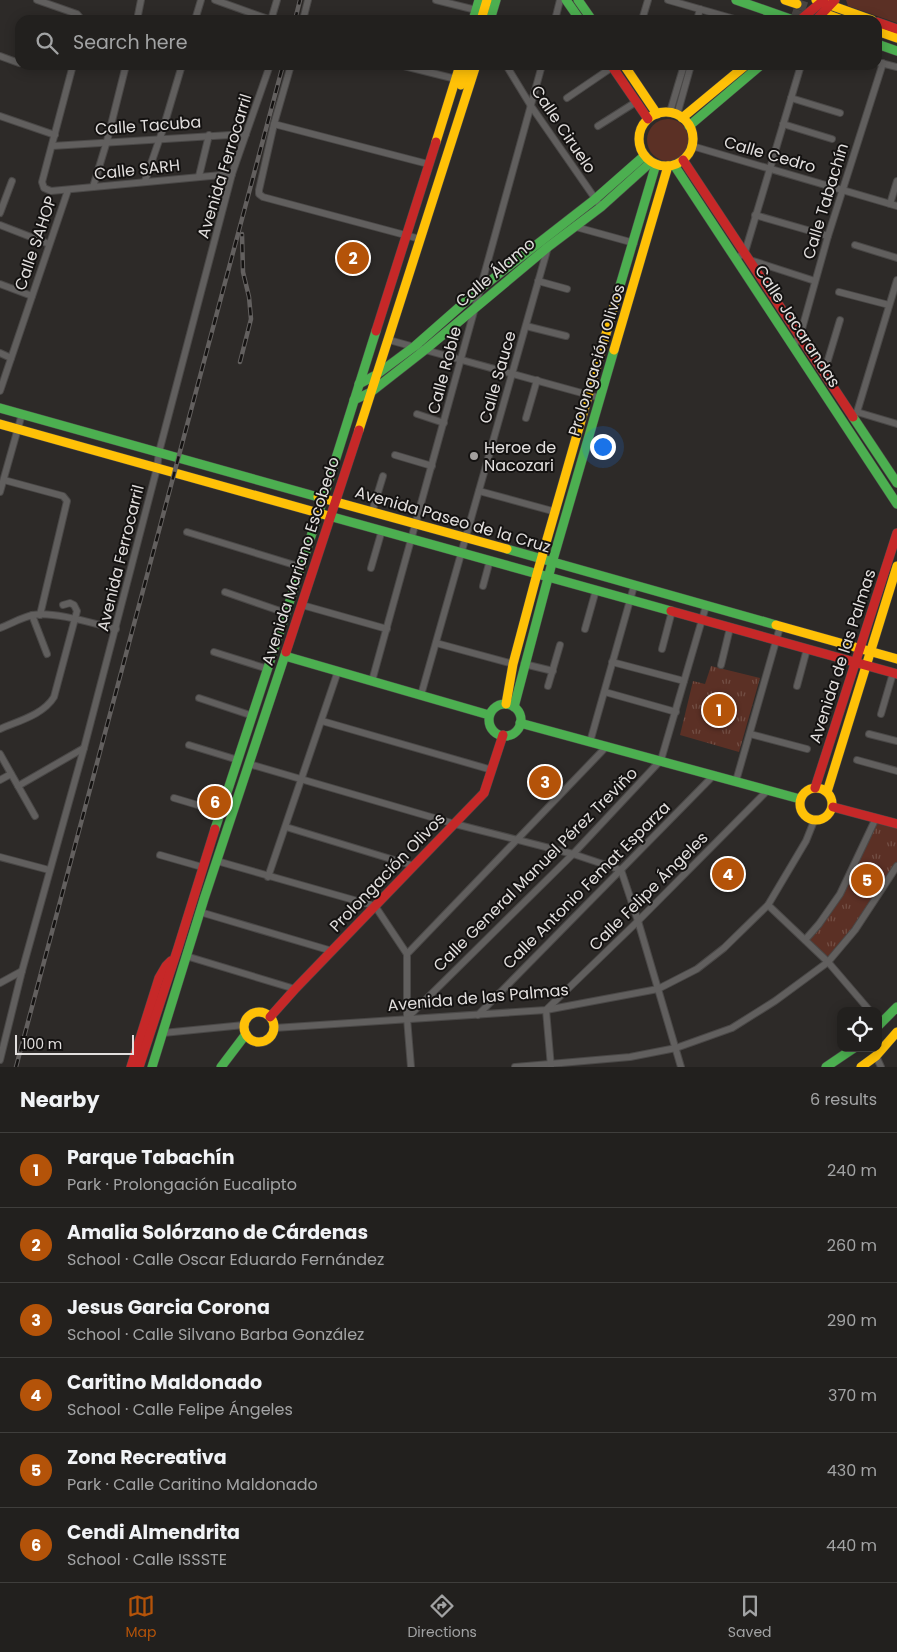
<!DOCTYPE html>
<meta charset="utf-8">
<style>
:root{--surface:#22201e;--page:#2e2d2b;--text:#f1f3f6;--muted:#a2a3a4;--line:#3f3e3c;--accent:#b45309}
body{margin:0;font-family:Poppins,sans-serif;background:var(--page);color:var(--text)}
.controls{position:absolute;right:15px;bottom:15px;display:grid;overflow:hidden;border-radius:10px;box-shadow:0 2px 12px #0003}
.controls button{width:45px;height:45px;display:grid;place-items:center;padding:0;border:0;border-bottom:1px solid var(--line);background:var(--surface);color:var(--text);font:25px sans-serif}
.scale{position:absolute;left:15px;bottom:12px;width:119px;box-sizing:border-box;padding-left:5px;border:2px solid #e2dfde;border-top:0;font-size:14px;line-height:18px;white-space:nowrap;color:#e2dfde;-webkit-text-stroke:4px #141211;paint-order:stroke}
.you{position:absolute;left:602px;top:446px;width:18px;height:18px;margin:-12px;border:4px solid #fff;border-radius:50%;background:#1a73e8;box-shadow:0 0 0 8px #1a73e833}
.badge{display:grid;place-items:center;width:32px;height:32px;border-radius:50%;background:var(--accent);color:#fff;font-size:16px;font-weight:700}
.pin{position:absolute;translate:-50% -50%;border:2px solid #fff;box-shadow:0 1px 5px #0006}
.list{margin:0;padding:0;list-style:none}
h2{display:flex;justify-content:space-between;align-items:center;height:65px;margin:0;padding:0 20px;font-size:21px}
h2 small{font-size:16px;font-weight:400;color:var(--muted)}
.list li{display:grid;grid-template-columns:32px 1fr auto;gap:15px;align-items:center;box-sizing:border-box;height:75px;padding:0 20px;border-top:1px solid var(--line)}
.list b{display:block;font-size:19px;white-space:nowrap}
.list p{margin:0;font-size:16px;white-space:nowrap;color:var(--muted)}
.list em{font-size:16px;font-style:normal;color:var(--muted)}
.icon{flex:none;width:28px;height:28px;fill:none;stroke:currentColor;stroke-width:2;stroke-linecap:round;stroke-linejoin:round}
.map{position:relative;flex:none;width:897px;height:1067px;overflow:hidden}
.search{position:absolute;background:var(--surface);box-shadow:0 2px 12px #0003;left:15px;right:15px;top:15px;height:55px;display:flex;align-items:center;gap:12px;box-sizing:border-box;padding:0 18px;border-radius:15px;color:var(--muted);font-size:19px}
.sheet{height:515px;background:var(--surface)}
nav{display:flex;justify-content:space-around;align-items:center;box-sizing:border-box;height:70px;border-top:1px solid var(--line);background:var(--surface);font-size:14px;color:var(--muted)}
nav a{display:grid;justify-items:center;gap:2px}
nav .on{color:var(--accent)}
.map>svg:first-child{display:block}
.park{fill:url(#park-tufts)}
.garden{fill:#5b3025}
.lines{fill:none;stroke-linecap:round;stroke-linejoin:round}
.primary-tunnel{stroke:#484543;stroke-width:10;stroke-dasharray:10 5;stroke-linecap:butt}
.street-casing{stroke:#4a4847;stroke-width:8}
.fast-casing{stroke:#4a4847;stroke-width:10}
.slow-casing{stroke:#4a4847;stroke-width:10}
.jam-casing{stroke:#4a4847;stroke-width:10}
.street{stroke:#615f5e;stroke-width:6}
.fast{stroke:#4caf50;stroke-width:9}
.slow{stroke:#ffc107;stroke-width:9}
.jam{stroke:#c62828;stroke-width:9}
.rail-casing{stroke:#63605f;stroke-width:4.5}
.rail{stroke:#141211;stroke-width:2.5;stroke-dasharray:8;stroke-linecap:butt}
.poi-dot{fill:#a3a09e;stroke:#141211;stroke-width:2}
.labels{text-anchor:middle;stroke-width:4;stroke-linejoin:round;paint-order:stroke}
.street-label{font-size:16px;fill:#e2dfde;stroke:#141211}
.poi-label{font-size:16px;fill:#e2dfde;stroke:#141211;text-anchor:start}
</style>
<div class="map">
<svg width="897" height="1067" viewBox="0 0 897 1067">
<defs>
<pattern id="park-tufts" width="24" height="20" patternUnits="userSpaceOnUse" patternTransform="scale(1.25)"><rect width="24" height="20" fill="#5b3025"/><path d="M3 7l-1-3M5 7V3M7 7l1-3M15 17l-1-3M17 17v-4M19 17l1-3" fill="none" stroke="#724e44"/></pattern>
</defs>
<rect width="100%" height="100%" fill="#2d2a28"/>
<!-- park -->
<g class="park">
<path d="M711,666l49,12 -21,74 -59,-17 13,-54 12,3z"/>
<path d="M876,818l21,6v42l-20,33 -49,63 -23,-22 35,-46z"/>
</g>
<!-- garden -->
<g class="garden">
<path d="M846,0h51v23l-49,-17z"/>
<circle cx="668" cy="140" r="21"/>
</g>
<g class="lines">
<!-- primary-tunnel -->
<g class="primary-tunnel">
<path d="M797,4l23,8"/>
<path d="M792,13l20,7"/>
</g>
<!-- street casing -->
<g class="street-casing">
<g id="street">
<path d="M37,0l40,14 5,6"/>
<path d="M215,0l56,20"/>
<path d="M436,0l40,10"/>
<path d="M668,0l70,20"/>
<path d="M137,20l4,-20"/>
<path d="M195,20l6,-20"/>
<path d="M271,20l6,-20"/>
<path d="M303,20l5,-20"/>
<path d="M555,20l5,-20"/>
<path d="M642,20l6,-20"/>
<path d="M697,20l3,-11"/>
<path d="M0,56l19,7"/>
<path d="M877,62l20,5"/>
<path d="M73,65l-31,117 2,6 7,3 181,-17"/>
<path d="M291,65l-17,59 -15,66v4l4,3 157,42"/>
<path d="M400,65l56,14"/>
<path d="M506,65l25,41 70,101"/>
<path d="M567,98l47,-32"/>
<path d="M791,98l49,15"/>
<path d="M670,112l14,-47"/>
<path d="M677,115l14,-50"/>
<path d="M0,116l55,19"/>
<path d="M274,124l154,40"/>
<path d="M783,124l49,15"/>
<path d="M598,126l38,-24"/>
<path d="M52,146l194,-12"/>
<path d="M692,146l205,60"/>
<path d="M199,176l10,-41"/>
<path d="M145,181l18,-52 19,-64"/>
<path d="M93,187l14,-46 19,-76"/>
<path d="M890,204l7,-23"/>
<path d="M0,213l12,-32"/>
<path d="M755,215l73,21"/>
<path d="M0,225l49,19"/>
<path d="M576,227l58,16"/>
<path d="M855,245l42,13"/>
<path d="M736,259l9,-7 56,-187"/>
<path d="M750,260l65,21"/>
<path d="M538,281l29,8"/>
<path d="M0,284l32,12"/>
<path d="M839,292l50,13"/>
<path d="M526,326l40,10"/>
<path d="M389,340l211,58"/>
<path d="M793,346l7,-10 28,-100 55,-173"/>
<path d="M0,353l11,5"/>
<path d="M824,373l16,-53"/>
<path d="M0,391l68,-201"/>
<path d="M857,412l40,12"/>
<path d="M417,414l27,9"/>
<path d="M852,415l5,-3 40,-132"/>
<path d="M526,418l11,-38"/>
<path d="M395,455l37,11"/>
<path d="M4,480l59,16 4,5 -27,114"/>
<path d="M479,491l77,21"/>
<path d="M0,492l22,-78"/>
<path d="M372,512l11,-36"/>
<path d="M187,532l114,35"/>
<path d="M371,568l11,-38"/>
<path d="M483,586l7,-26"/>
<path d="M225,592l61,21"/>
<path d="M302,605l85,24"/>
<path d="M32,615l15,39"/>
<path d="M0,628c11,-4 22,-11 33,-13 21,-4 62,9 83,14"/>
<path d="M585,629l11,-39"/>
<path d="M436,643l77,21"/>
<path d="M662,649l10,-38"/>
<path d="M214,652l54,17"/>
<path d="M612,662l72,19"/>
<path d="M524,664l29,7"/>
<path d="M721,665l9,-37"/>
<path d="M372,681l170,-616"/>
<path d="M548,686l12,-41"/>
<path d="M797,686l10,-37"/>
<path d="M605,692l71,20"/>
<path d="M421,695l127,-448"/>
<path d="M199,698l54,18"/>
<path d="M881,714l12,-41"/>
<path d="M322,721l170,49"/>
<path d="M0,729c18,-8 43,-14 54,-32l23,-86 -3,-6 -4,-2 -7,2"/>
<path d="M750,734l57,15"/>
<path d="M869,734l28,7"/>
<path d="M590,742l44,-156"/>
<path d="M189,745l49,15"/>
<path d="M0,754l35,62"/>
<path d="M857,760l40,11"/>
<path d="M249,764l206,60 118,30 48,16 17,51 43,146"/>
<path d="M0,780l11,-6"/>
<path d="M736,781l44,-154"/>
<path d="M18,786l66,-38"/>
<path d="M174,798l47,14"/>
<path d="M286,827l128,39"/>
<path d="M160,855l42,12"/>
<path d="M0,857l49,13"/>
<path d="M217,861l158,45 32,48v64l4,49"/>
<path d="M268,877l70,-206"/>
<path d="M768,905l60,57 42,49"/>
<path d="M200,912l132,39"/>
<path d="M805,940l14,-16 21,-30 36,-76"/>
<path d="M407,954l200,-208"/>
<path d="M186,956l109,33"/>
<path d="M0,983l22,-12"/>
<path d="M478,1015l236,-240"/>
<path d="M407,1018l166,-164 88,-94 45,-154"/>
<path d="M274,1028l272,-18 112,-21 39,-20 27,-21 44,-43 38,-64 8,-20"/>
<path d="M163,1033l81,-8"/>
<path d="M876,1056l5,11"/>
<path d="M0,1060l22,-89 62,-223 73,-280 2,-16 73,-278 38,-109"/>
<path d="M515,1067l115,-10 46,-9 56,-20 43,-27 53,-39 27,-32 42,-64"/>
<path d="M551,1067l-5,-57 92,-89 130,-131"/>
</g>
</g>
<!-- fast casing -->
<g class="fast-casing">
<g id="fast">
<path d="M566,0l14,20"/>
<path d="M578,0l14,20"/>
<path d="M736,0l57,20"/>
<path d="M473,20l6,-20"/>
<path d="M490,20l6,-20"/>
<path d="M877,44l20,7"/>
<path d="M689,126l72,-61"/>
<path d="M674,165l223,339"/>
<path d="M616,299l40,-135"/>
<path d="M359,384l17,-9 39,-29 66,-58 113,-88 50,-44"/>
<path d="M354,400l17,-8 55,-43 122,-102 53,-40 50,-45"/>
<path d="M0,408l318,89"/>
<path d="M853,417l44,66"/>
<path d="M329,516l342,95"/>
<path d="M507,549l269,76"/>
<path d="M285,656l204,59"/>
<circle cx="505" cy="720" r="16"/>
<path d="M514,707l38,-144 62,-213"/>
<path d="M520,723l280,76"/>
<path d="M215,829l104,-317 57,-181"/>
<path d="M878,1026l19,-19"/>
<path d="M152,1067l52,-168 82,-247"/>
<path d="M221,1067l25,-33"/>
<path d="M826,1067l28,-19"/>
</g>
</g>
<!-- slow casing -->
<g class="slow-casing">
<g id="slow">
<path d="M785,0l12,4"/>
<path d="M816,0l56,20"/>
<path d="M826,14l16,6"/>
<path d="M481,20l6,-20"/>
<path d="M877,31l20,7"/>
<path d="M624,65l33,49"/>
<path d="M461,85l7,-20"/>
<circle cx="666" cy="139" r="27"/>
<path d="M682,118l64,-53"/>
<path d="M436,142l24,-77"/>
<path d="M614,350l54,-184"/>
<path d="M0,424l329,92"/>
<path d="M359,430l117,-365"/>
<path d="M318,497l189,52"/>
<path d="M776,625l121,34"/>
<path d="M506,704l7,-40 24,-90 79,-275"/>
<circle cx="816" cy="804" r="16"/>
<path d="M827,792l70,-226"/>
<circle cx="259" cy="1027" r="15"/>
<path d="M861,1067l15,-11 21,-24"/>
</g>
</g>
<!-- jam casing -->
<g class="jam-casing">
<g id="jam">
<path d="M800,20l24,-20"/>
<path d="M816,20l19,-20"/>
<path d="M877,22l20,7"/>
<path d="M611,65l37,54"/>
<path d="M683,160l170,257"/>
<path d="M376,331l60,-189"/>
<path d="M671,611l226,63"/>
<path d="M286,652l73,-222"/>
<path d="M815,788l82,-255"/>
<path d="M833,807l64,17"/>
<path d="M270,1017l25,-28 189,-196 19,-58"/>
<path d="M131,1067l28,-89 7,-12 5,-5"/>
<path d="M139,1067l39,-119 37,-119"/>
</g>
</g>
<!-- street -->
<use href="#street" class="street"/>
<!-- fast -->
<use href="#fast" class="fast"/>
<!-- slow -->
<use href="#slow" class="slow"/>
<!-- jam -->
<use href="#jam" class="jam"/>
<!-- rail casing -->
<g class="rail-casing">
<g id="rail">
<path d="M295,20l5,-20"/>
<path d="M240,362l11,-43 -2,-22 -6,-25 -1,-38"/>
<path d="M16,1067l267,-1002"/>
</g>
</g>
<!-- rail -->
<use href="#rail" class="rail"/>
</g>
<!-- markers -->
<circle class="poi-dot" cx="474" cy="456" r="5"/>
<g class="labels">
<!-- street labels -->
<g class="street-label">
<text transform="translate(148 125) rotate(-4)" y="6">Calle Tacuba</text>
<text transform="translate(564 129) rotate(56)" y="6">Calle Ciruelo</text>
<text transform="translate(770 154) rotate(16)" y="6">Calle Cedro</text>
<text transform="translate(224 166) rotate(-73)" y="6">Avenida Ferrocarril</text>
<text transform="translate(137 169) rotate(-6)" y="6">Calle SARH</text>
<text transform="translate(825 201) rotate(-73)" y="6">Calle Tabachín</text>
<text transform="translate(35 243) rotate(-71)" y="6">Calle SAHOP</text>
<text transform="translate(495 272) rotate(-40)" y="6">Calle Álamo</text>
<text transform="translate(798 326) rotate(57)" y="6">Calle Jacarandas</text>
<text transform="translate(596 360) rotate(-73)" y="6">Prolongación Olivos</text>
<text transform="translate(444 370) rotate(-75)" y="6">Calle Roble</text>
<text transform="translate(497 377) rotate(-74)" y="6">Calle Sauce</text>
<text transform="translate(453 519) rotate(16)" y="6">Avenida Paseo de la Cruz</text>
<text transform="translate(120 558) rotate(-76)" y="6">Avenida Ferrocarril</text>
<text transform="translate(300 561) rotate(-72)" y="6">Avenida Mariano Escobedo</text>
<text transform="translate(842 656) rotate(-72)" y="6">Avenida de las Palmas</text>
<text transform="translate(535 869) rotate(-45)" y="6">Calle General Manuel Pérez Treviño</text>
<text transform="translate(387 872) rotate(-46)" y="6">Prolongación Olivos</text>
<text transform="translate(586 885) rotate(-45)" y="6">Calle Antonio Femat Esparza</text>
<text transform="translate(648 891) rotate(-45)" y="6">Calle Felipe Ángeles</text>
<text transform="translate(478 997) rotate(-5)" y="6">Avenida de las Palmas</text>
</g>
<!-- poi labels -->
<g class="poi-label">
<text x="484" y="453">Heroe de<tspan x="484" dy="18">Nacozari</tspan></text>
</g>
</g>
</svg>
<div class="controls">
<button><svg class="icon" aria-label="locate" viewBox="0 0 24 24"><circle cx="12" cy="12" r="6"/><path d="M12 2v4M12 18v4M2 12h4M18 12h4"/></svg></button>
</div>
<div class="scale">100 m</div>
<div class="you"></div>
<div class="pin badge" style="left:719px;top:710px">1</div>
<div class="pin badge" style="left:353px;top:258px">2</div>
<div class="pin badge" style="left:545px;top:782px">3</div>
<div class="pin badge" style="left:728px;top:874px">4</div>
<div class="pin badge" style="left:867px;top:880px">5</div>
<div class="pin badge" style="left:215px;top:802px">6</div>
<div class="search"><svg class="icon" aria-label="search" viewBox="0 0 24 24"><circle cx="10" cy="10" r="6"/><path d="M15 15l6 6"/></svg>Search here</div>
</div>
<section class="sheet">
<h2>Nearby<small>6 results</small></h2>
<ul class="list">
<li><span class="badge">1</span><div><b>Parque Tabachín</b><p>Park · Prolongación Eucalipto</p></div><em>240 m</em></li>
<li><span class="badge">2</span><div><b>Amalia Solórzano de Cárdenas</b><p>School · Calle Oscar Eduardo Fernández</p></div><em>260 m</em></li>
<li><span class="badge">3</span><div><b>Jesus Garcia Corona</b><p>School · Calle Silvano Barba González</p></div><em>290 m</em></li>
<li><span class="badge">4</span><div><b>Caritino Maldonado</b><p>School · Calle Felipe Ángeles</p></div><em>370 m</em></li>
<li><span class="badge">5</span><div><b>Zona Recreativa</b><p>Park · Calle Caritino Maldonado</p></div><em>430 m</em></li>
<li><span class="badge">6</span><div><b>Cendi Almendrita</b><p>School · Calle ISSSTE</p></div><em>440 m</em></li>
</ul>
</section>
<nav>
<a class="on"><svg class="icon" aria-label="map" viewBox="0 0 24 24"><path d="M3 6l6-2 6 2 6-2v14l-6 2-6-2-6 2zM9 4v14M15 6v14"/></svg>Map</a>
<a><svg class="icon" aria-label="directions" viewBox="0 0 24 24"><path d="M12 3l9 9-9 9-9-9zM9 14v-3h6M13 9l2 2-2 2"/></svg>Directions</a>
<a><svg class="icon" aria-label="saved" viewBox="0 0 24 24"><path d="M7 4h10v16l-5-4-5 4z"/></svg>Saved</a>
</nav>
